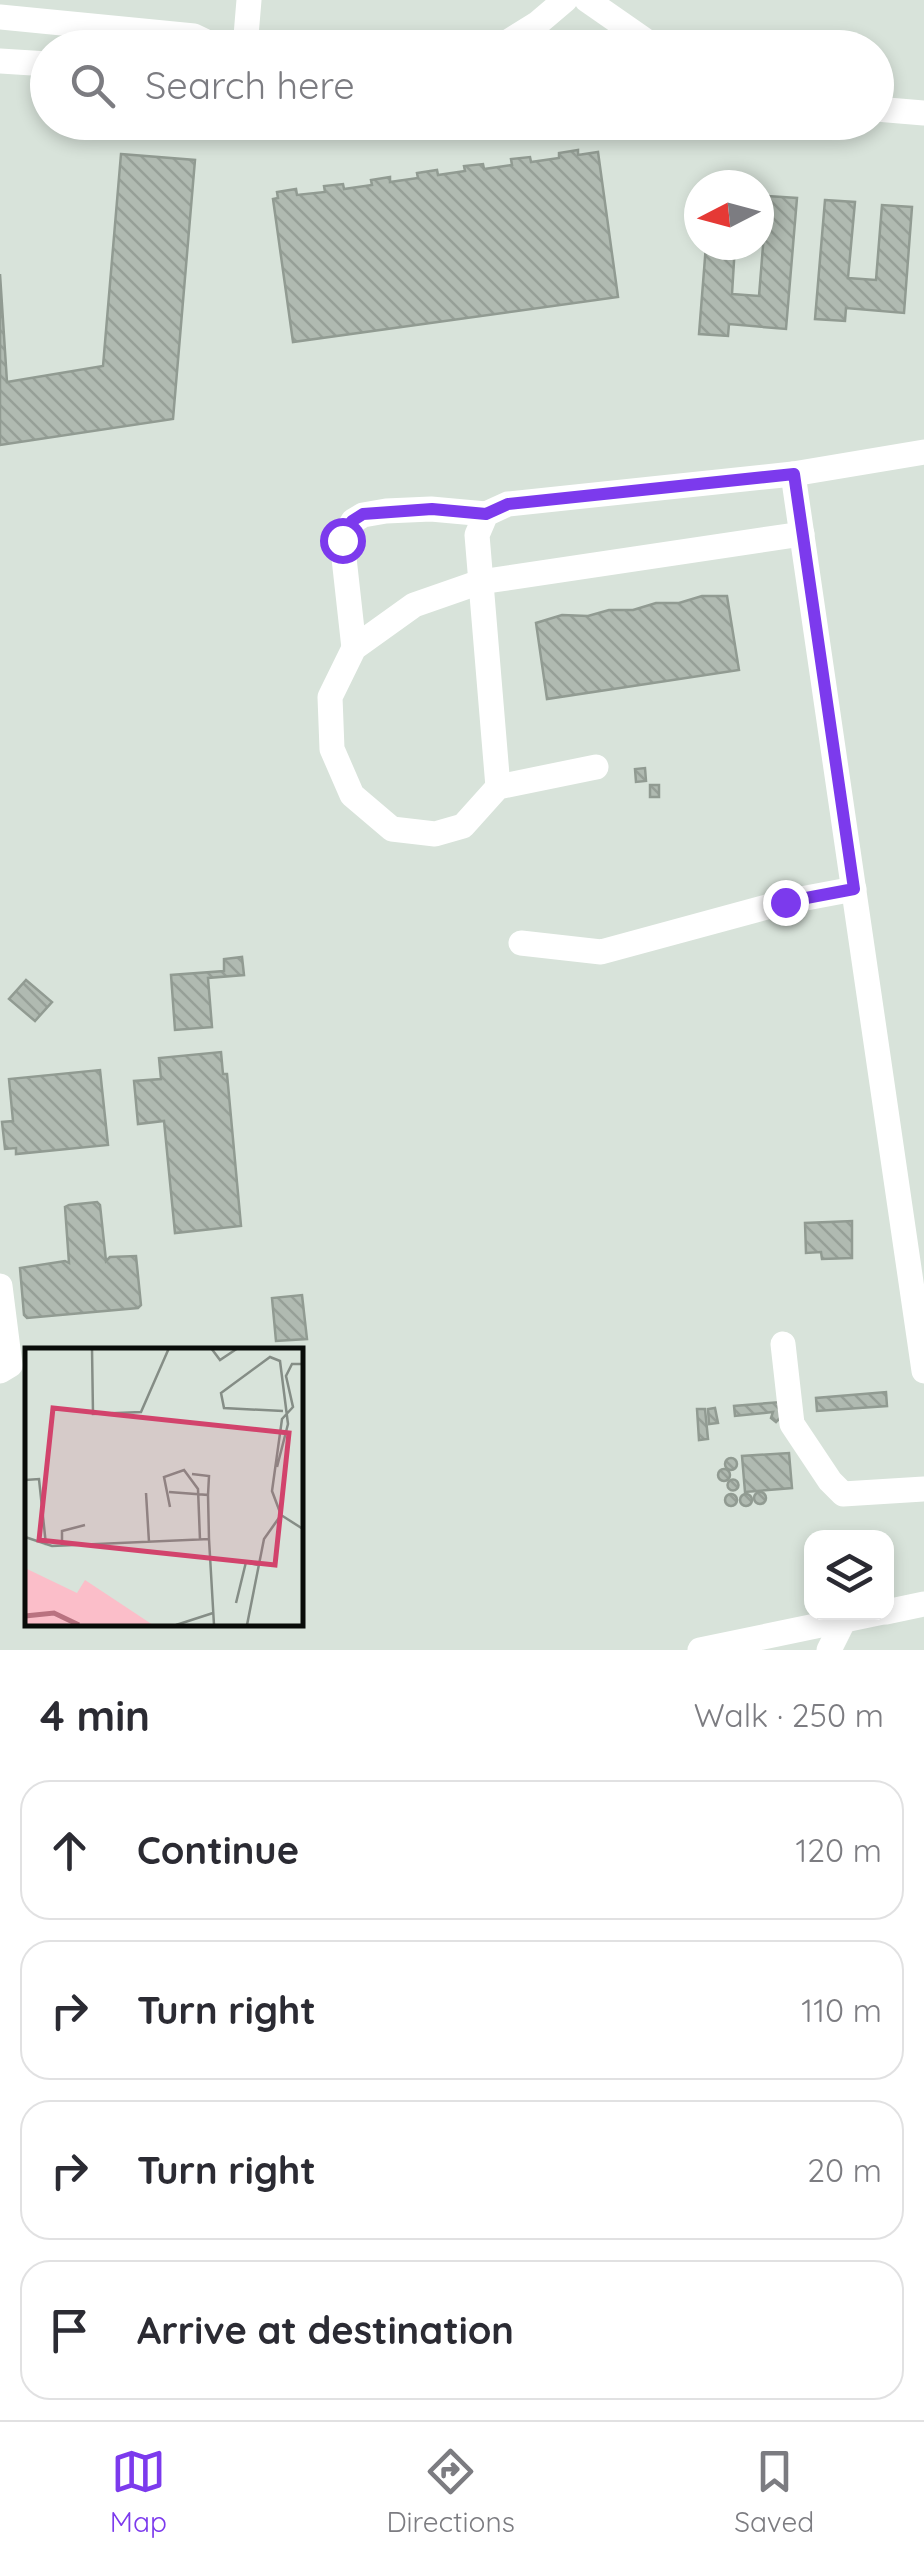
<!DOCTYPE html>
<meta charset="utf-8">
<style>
:root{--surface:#fff;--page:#f7f7f7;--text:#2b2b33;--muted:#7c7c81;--line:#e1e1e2;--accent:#7c3aed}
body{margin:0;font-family:Quicksand,sans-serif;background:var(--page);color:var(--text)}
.controls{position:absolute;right:30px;bottom:30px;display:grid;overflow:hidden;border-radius:20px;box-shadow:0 5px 15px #0003}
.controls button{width:90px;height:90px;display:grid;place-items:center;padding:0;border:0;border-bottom:2px solid var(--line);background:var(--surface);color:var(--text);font:50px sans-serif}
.compass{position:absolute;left:684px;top:170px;width:90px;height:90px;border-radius:50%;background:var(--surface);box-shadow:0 5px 15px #0003;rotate:264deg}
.stop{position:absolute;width:30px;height:30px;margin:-22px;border:8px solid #7c3aed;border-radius:50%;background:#fff}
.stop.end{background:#7c3aed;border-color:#fff;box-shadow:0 2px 10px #0008}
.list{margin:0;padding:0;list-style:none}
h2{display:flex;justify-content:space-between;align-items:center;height:130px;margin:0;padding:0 40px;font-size:42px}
h2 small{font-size:32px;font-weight:400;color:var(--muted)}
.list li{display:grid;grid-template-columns:65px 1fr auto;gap:30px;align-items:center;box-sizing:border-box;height:140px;margin:0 20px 20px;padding:0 20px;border:2px solid var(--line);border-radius:30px}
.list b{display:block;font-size:38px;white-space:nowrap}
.list em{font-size:32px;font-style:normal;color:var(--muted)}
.icon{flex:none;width:55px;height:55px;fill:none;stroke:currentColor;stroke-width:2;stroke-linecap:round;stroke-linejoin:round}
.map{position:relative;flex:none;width:924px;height:1650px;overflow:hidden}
.search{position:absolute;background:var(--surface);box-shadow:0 5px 15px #0003;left:30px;right:30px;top:30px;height:110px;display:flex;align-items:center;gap:25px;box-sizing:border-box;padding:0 35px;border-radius:55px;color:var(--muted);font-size:38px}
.sheet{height:770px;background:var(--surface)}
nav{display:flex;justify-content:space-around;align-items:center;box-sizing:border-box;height:140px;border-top:2px solid var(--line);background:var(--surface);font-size:28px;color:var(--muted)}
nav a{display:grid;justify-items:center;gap:5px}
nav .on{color:var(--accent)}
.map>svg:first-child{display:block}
.building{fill:url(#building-back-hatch);stroke:#919b92;stroke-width:2.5}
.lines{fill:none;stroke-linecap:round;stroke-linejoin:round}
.minor{stroke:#fff;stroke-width:25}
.route{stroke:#7c3aed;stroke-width:12}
.inset-river{fill:none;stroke:#b97280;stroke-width:5}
.inset-road{fill:none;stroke:#858d86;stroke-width:2.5}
.view{fill:#d2436c;fill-opacity:0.15;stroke:#d2436c;stroke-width:5}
.inset-edge{fill:none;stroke:#090c09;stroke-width:5}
</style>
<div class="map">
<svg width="924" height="1650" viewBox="0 0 924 1650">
<defs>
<pattern id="building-back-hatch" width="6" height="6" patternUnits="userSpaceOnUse" patternTransform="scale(2.5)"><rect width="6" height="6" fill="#b0bab1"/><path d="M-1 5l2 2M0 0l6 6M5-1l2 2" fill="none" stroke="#969f97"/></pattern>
</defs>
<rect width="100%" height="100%" fill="#d8e3da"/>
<!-- building -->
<g class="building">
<path d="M578,150v5l20,-3 20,145 -325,45 -20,-143 5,-1 -1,-6 19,-3 1,6 28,-3 -1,-6 19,-2 1,5 28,-4 -1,-5 19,-3v5l28,-4 -1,-5 20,-3 1,5 27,-4 -1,-5 19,-2 1,5 28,-4 -1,-6 19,-2 1,5 28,-4v-5z"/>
<path d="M121,154l74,6 -22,259 -173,26v-171l7,108 96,-16z"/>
<path d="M767,196l30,2 -11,131 -57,-5 -1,12 -29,-2 7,-89h29l-3,49 27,2z"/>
<path d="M825,200l30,2 -7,76 28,2 6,-75 30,2 -8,106 -58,-5 -1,13 -30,-2z"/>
<path d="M702,596h25l12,74 -192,29 -11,-76 26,-8 26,1 21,-6h24l23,-7h23z"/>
<path d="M645,768l1,13 -10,1 -1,-13z"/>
<rect x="650" y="785" width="9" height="12"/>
<path d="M242,957l2,18 -36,3 4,49 -37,3 -4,-55 53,-4v-12z"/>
<path d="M26,980l26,22 -17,19 -26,-22z"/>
<path d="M221,1052l2,22h4l14,152 -66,7 -11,-112 -26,3 -4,-43 27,-2 -2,-21z"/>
<path d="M100,1070l8,75 -92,9v-6l-11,1 -3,-27 11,-1 -4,-42z"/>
<path d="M97,1202l3,3 6,56 4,-4 26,-1 5,49 -3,3 -111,10 -3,-3 -4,-47 45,-7 4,2 -4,-56 4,-2z"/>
<path d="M852,1221v37l-30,1 -1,-7 -15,1 -1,-30z"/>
<path d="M302,1295l5,44 -31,2 -4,-43z"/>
<path d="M886,1392l1,14 -70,5 -1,-13z"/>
<path d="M781,1402v15l-5,5 -5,-4 2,-6 -38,4 -1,-10z"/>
<path d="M715,1408l3,15 -9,1 -1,-15z"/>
<path d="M697,1409h8l3,30 -9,1z"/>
<path d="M789,1453l3,35 -47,4 -3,-36z"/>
<circle cx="731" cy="1464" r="6"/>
<circle cx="724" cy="1475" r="6"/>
<circle cx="733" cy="1485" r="5.5"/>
<circle cx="760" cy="1498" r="6"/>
<circle cx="731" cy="1500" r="6"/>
<circle cx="746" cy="1500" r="6"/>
</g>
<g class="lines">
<!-- minor -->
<g class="minor">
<path d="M587,0l69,48"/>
<path d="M0,17l194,19 25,12"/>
<path d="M245,48l4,-48"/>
<path d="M498,48l40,-25 27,-23"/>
<path d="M0,61l48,3"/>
<path d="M876,109l48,4"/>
<path d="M924,452l-131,22 131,897"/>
<path d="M354,648l-12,-108 11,-19 10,-6 23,-4 45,-2 55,5"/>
<path d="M596,767l-98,20 -35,39 -28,8 -43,-5 -40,-34 -20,-46 -2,-52 24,-49 60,-43 66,-23 322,-48"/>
<path d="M498,787l-21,-252 9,-21 22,-10 285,-30"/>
<path d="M521,943l80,9 184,-50 69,-13"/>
<path d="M0,1286l10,79 -10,6"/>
<path d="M783,1344l9,80 38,57 13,13 81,-5"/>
<path d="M886,1612l38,-8"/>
<path d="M700,1650l183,-38"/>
<path d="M829,1650l15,-30"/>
</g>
</g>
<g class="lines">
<!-- route -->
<path class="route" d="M342,540l10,-19 11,-7 69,-5 54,5 22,-10 286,-30 60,415 -69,13"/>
</g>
<!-- overview -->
<g transform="translate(25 1348)">
<rect width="278" height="278" fill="#d8e3da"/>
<path d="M0,220l52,25 8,-13 68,45h-128z" fill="#fbbec9"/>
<path class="inset-river" d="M0,268l29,-3 25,12"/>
<path class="inset-road" d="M67,0l1,66 48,-2 28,-64M186,0l9,12 18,-12M278,16h-11l-6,12 7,31 -11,12 -10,72 9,24 22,14M252,119l11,-43 -8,-63 -10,-4 -49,36 3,15 59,3M167,126l17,2 -1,19M0,132l14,-1 7,66M144,144l39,3 1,44M121,145l3,49M145,159l-6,-30 20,-7 14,19 2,51M0,189l27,9 157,-7 5,86M37,197v-14l23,-6M211,255l10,-41 12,3M151,277l37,-12M222,277l17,-86 17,-24"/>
<path class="view" d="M28,60l236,25 -14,132 -236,-25z"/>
<rect width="278" height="278" class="inset-edge"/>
</g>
</svg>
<div class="controls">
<button><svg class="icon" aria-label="layers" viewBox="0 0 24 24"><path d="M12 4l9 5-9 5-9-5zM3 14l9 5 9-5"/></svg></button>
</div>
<svg class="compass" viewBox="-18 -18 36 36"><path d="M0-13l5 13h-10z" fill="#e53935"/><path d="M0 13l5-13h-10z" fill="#7c7c81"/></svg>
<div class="stop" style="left:342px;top:540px"></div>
<div class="stop end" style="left:785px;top:902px"></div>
<div class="search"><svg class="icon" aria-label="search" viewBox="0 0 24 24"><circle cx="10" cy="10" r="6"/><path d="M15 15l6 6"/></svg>Search here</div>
</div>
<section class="sheet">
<h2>4 min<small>Walk · 250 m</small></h2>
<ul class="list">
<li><svg class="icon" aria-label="ahead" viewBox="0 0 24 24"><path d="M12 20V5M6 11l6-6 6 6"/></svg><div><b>Continue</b></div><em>120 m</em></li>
<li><svg class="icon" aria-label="right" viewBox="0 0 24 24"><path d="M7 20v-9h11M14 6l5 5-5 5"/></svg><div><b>Turn right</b></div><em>110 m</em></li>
<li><svg class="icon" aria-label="right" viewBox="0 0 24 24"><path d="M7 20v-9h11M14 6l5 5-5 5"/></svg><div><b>Turn right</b></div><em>20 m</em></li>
<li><svg class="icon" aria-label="arrive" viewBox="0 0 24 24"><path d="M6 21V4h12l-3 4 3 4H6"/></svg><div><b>Arrive at destination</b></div></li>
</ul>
</section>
<nav>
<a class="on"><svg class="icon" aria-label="map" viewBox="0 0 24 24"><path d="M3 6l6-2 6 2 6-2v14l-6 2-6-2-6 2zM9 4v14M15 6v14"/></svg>Map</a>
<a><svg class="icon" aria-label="directions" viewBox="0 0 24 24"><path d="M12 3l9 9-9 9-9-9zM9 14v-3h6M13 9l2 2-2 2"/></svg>Directions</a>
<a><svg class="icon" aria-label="saved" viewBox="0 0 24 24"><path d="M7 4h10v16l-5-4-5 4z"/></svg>Saved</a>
</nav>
